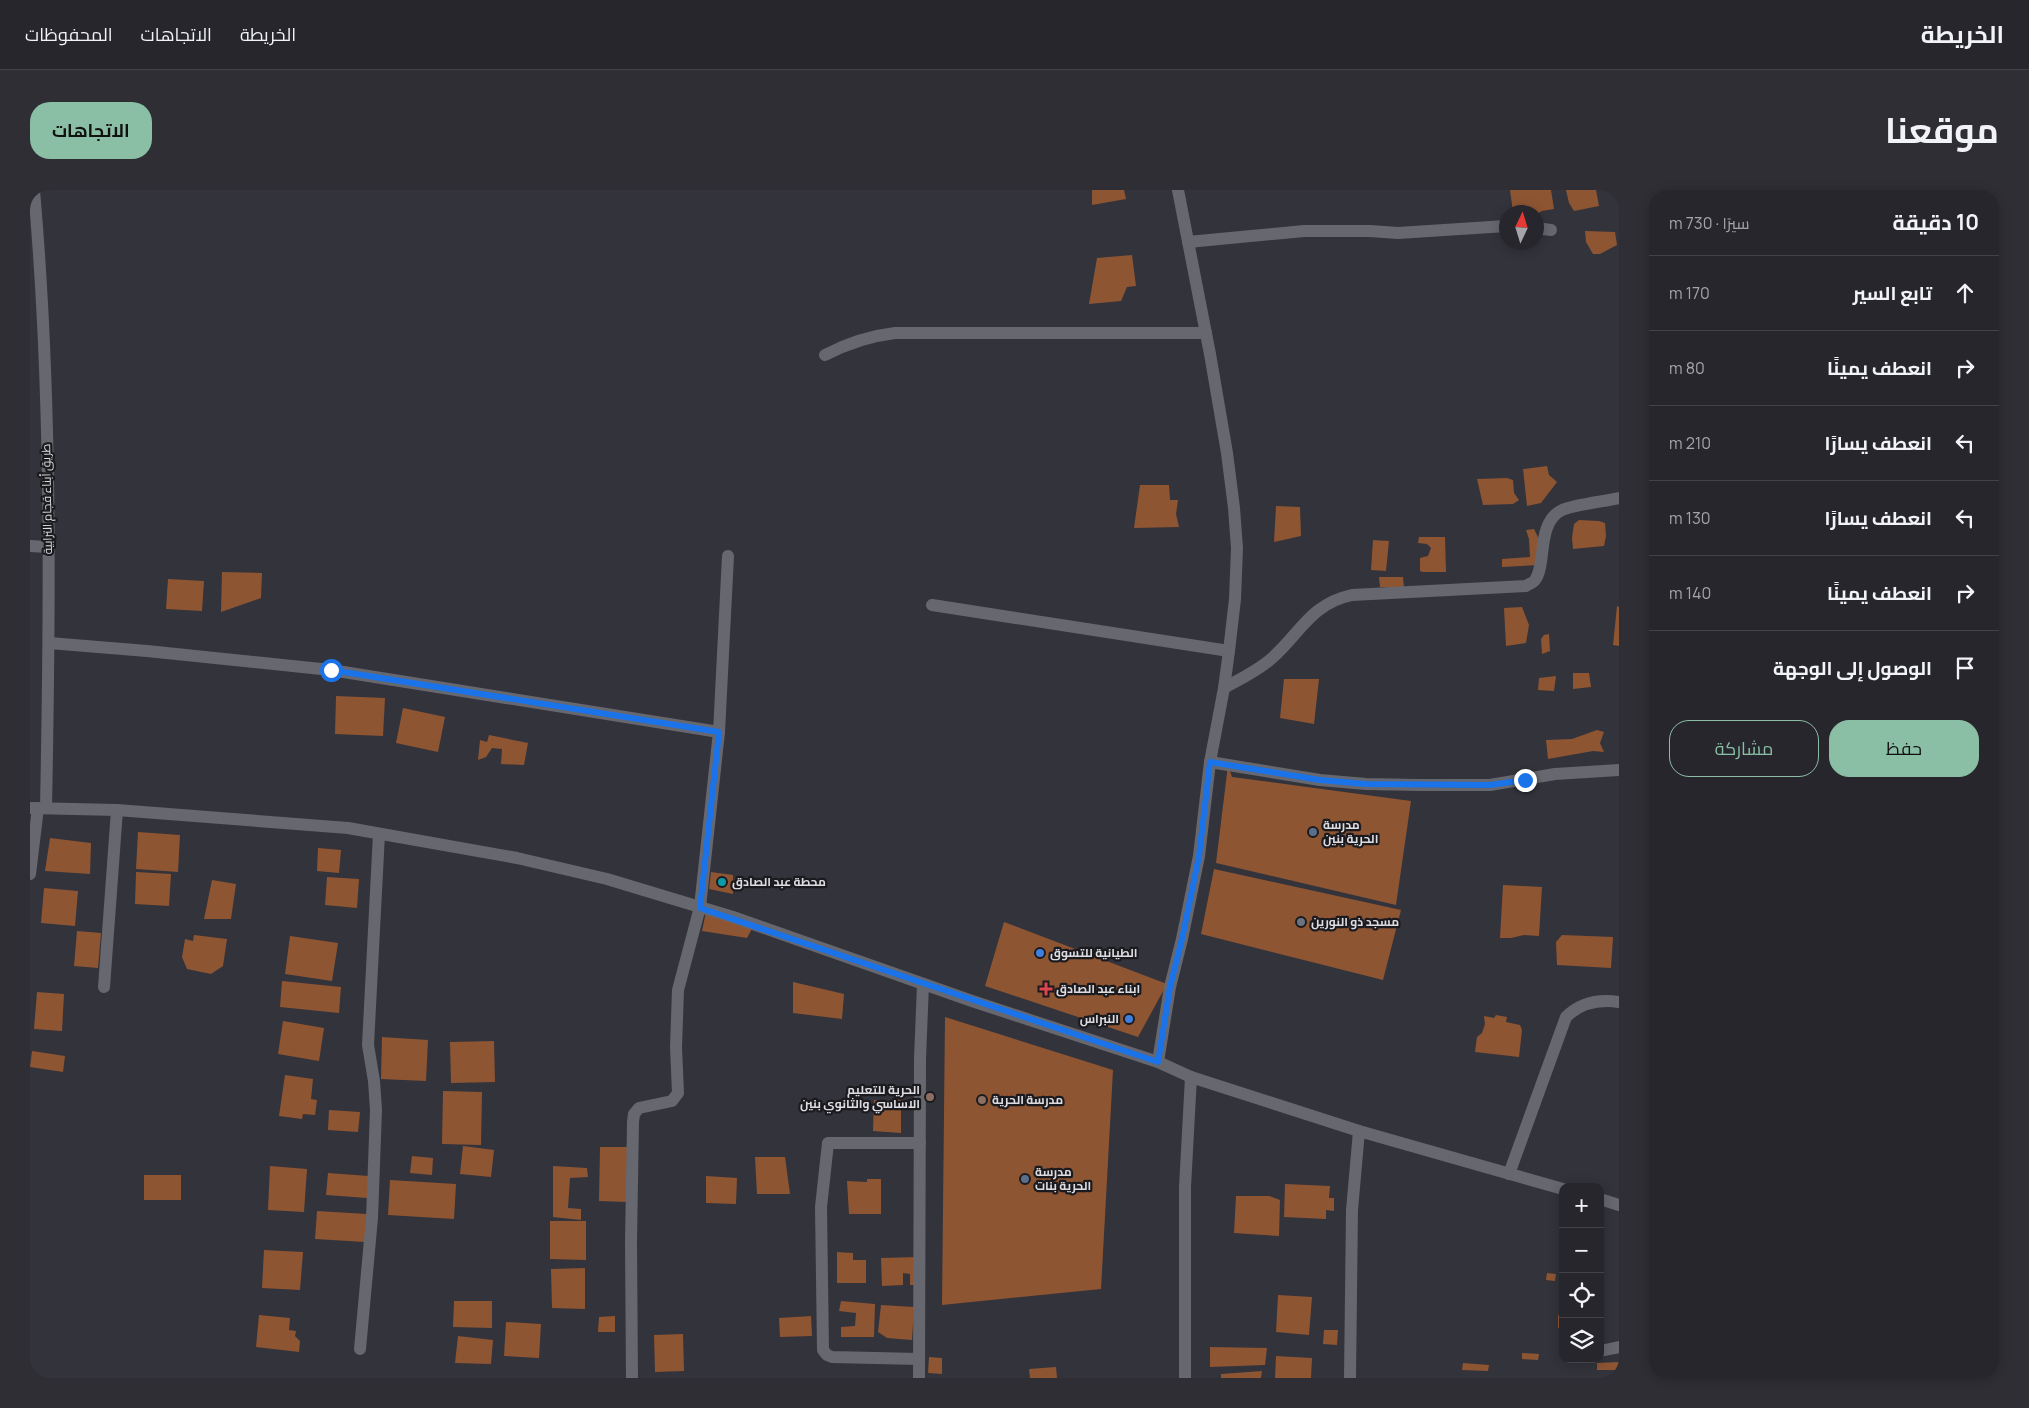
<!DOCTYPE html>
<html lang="ar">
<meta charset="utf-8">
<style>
:root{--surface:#26262c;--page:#2e2e34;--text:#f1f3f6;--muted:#a4a5a9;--line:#424348;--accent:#8abfa5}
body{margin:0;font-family:Manrope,Cairo,sans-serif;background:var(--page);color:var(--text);direction:rtl}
.controls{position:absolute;right:15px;bottom:15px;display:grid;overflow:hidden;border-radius:10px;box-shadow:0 2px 12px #0003}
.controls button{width:45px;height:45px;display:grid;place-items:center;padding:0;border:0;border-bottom:1px solid var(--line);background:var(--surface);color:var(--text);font:25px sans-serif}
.compass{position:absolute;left:1469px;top:15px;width:45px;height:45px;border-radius:50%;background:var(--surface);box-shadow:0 2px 12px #0003;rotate:4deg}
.stop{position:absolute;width:15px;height:15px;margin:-11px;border:4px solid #1a73e8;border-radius:50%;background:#fff}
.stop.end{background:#1a73e8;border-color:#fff;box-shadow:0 1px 5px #0008}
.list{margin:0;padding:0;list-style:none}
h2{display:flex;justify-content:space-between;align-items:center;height:65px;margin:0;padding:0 20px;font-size:21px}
h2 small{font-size:16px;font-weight:400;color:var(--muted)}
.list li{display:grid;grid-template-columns:32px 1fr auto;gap:15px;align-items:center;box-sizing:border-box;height:75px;padding:0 20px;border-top:1px solid var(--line)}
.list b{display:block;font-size:19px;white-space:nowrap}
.list em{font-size:16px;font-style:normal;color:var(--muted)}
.actions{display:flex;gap:10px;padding:15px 20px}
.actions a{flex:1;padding:11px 0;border:1px solid var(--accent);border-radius:20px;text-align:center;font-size:18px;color:var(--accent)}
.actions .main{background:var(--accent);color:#111}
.icon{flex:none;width:28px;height:28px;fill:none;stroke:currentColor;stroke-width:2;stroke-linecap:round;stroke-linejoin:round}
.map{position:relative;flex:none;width:1589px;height:1188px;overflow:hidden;direction:ltr;border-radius:20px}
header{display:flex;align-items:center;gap:30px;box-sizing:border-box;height:70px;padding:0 25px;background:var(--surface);border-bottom:1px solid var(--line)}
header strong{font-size:24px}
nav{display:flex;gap:28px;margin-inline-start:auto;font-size:18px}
.intro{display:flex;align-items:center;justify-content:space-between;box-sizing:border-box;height:120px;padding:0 30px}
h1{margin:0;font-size:35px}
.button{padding:12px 22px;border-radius:20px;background:var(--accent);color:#111;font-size:18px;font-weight:700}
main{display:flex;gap:30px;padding:0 30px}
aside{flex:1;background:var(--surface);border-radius:20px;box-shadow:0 2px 12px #0003}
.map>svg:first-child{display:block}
.building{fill:#8e5533}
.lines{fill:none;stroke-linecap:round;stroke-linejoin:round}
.minor{stroke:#67676f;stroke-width:12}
.tertiary{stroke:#67676f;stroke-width:12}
.route{stroke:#1a73e8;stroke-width:6}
.service-dot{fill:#5c6f8a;stroke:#1b1b1f;stroke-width:2}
.culture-dot{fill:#0f9aa8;stroke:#1b1b1f;stroke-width:2}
.worship-dot{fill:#6b7280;stroke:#1b1b1f;stroke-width:2}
.shop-dot{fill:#3f7fe0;stroke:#1b1b1f;stroke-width:2}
.health-dot{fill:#e0444e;stroke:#1b1b1f;stroke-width:2}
.education-dot{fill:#8d6e63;stroke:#1b1b1f;stroke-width:2}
.labels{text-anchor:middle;stroke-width:4.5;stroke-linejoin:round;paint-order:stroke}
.street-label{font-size:12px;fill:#dcdce1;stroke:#1b1b1f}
.poi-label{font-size:12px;font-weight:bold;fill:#dcdce1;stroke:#1b1b1f;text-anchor:start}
</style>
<header>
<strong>الخريطة</strong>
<nav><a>الخريطة</a><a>الاتجاهات</a><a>المحفوظات</a></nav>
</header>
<div class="intro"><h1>موقعنا</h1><a class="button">الاتجاهات</a></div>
<main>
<aside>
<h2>10 دقيقة<small>سيرًا · 730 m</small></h2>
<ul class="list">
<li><svg class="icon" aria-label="ahead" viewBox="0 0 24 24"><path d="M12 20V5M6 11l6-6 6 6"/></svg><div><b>تابع السير</b></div><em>170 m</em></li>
<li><svg class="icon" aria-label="right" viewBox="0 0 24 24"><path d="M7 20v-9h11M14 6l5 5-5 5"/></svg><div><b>انعطف يمينًا</b></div><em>80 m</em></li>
<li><svg class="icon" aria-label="left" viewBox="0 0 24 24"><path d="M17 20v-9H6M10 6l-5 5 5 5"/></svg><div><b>انعطف يسارًا</b></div><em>210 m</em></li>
<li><svg class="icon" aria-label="left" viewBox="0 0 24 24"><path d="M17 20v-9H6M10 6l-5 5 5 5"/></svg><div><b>انعطف يسارًا</b></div><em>130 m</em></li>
<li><svg class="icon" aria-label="right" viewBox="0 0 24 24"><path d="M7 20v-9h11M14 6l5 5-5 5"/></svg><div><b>انعطف يمينًا</b></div><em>140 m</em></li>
<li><svg class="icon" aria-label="arrive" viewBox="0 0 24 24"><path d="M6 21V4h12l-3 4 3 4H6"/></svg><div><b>الوصول إلى الوجهة</b></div></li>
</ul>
<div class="actions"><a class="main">حفظ</a><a>مشاركة</a></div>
</aside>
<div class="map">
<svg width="1589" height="1188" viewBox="0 0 1589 1188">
<rect width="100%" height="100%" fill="#33333b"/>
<!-- building -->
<g class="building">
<path d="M1062,0h32l2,9 -34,6z"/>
<path d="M1480,0h41l3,19 -12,2 -6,3v-2h-23z"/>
<path d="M1536,0h30l3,16 -25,5 -5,-8z"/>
<path d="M1555,41l30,1 2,13 -17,9h-7l-7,-12z"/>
<path d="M1102,65l4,31 -9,1 -6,14 -32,3 8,-46z"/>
<path d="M1517,276l2,9 8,7 -16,21 -14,3 -4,-37z"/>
<path d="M1477,288l6,2 1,13 5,7 -6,4 -30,1 -6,-26z"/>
<path d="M1110,295h29l1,15h8l-2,14 3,13 -45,1z"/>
<path d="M1246,316l24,1 1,29 -27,6z"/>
<path d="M1549,330l20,1 6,2 1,13 -2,10 -31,3 -1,-11 2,-14z"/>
<path d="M1504,339l4,8 1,28 -37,2v-8l28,-2 -1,-18 -3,-9z"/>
<path d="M1389,347h26l1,35h-23l-3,-1v-13l8,-2 3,-8 -4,-4 -9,-1z"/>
<path d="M1343,350l16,1 -3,30 -15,-1z"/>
<path d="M192,382l40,1 -1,25 -40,14z"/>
<path d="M1349,387h24l1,10h-24z"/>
<path d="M138,389l36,2 -2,30 -36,-2z"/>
<path d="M1587,416l2,1v39l-6,-1z"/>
<path d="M1492,417l7,18 -3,18 -20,3 -2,-38z"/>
<path d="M1519,444l1,17 -8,3 -1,-15 3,-4z"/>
<path d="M1543,483h16l2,14 -18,2z"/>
<path d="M1526,486l-2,15 -16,-1 1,-12z"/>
<path d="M1254,489h35l-5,45 -34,-6z"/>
<path d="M306,506l49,2 -2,38 -48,-2z"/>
<path d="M373,518l42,9 -7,35 -42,-9z"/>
<path d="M1567,540l7,2 -4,11 4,9 -11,-1 -45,8 -2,-19 26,-1z"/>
<path d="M459,545l39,8 -4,22 -23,-1 1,-15 -10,-1 -6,9 -8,3 2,-20 7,2z"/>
<path d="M1198,575l4,12 179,24 -15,104 -180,-42z"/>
<path d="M108,642l42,3 -2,37 -42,-3z"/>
<path d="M20,648l41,5 -1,31 -45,-3z"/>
<path d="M288,658l23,2 -2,23 -22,-2z"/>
<path d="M1184,679l187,41 -18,70 -182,-46z"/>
<path d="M106,682l35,2 -2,32 -34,-2z"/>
<path d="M681,682l22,3v19l-24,-5z"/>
<path d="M297,687l32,2 -2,29 -32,-3z"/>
<path d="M182,690l24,4 -5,35h-27z"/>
<path d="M1473,695l39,2 -3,49 -15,-1 -13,3h-11z"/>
<path d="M14,698l34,3 -3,35 -34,-3z"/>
<path d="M676,722l47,15 -6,11 -45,-7z"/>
<path d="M974,732l163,62 -29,53 -153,-51z"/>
<path d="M47,741l24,2 -3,35 -24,-2z"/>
<path d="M164,745l33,4 -4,27 -12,8 -24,-5 -5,-12 3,-18 8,2z"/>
<path d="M1532,745l51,2 -2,31 -54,-3 -1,-23z"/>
<path d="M260,746l48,7 -6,38 -47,-7z"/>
<path d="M252,791l59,6 -2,26 -59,-6z"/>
<path d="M763,792l51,12 -2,25 -49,-6z"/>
<path d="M7,802l27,2 -2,37 -28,-2z"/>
<path d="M1466,825l11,2 -1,5 14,3 2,5 -3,27 -44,-5 2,-15 5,-4 3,-9 -1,-8 10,2z"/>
<path d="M915,827l168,53 -12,219 -159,16z"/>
<path d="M253,831l41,7 -5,33 -41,-7z"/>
<path d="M352,847l46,3 -2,41 -45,-2z"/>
<path d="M464,851l1,41 -44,1 -1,-41z"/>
<path d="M2,861l33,5 -2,16 -33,-5z"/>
<path d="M255,885l28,4 -2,20 6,1 -2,15 -12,-1 -1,5 -23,-3z"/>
<path d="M413,901l39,1 -1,53 -39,-1z"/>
<path d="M844,910h27v33l-28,-2z"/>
<path d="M299,920l31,2 -2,20 -30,-2z"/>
<path d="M433,956l31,4 -3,27 -31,-3z"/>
<path d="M570,957h28l-1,55 -28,-1z"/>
<path d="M382,966l21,2 -1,17 -22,-2z"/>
<path d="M725,967h30l5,37h-33z"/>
<path d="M240,976l37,3 -3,43 -36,-2z"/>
<path d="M523,976l34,2 1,9 -18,1 -2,30 13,1v11l-28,-3z"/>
<path d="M298,983l41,3 -2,22 -41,-3z"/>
<rect x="114" y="985" width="37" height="25"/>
<path d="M676,986l31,2 -1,26 -30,-1z"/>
<path d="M837,989h14v35h-32l-2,-33 20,1z"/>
<path d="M360,990l66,4 -2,35 -66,-4z"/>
<path d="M1255,994l45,2 -1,12h5v13l-8,-1v9l-42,-2z"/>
<path d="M1206,1006h33l11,4 -1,36 -45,-3z"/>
<path d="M287,1021l50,3 -2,28 -50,-3z"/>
<path d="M520,1031h36v39l-36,-1z"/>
<path d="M234,1060l39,2 -3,38 -38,-2z"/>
<path d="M807,1062l16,1v7h13v23h-29z"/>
<path d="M888,1067v28h-8v-11l-7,-1v12l-21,1 -1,-28z"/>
<path d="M555,1078v41l-33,-1 -1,-39z"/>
<path d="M1517,1083l9,1 -1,7 -9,-1z"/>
<path d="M1248,1105l34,2 -3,38 -33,-3z"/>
<path d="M424,1111h38v27l-39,-1z"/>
<path d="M811,1111l34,3 -1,33h-33v-10l14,-1 1,-13 -17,-2z"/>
<path d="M1570,1112h4l-3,14h-1z"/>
<path d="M851,1115l33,2 -2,33 -25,-2 -9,-6z"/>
<path d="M229,1125l31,3 -1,12 7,1 -1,5 5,5 -1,11 -43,-5z"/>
<rect x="1528" y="1125" width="5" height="13"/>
<path d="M585,1126v16h-17l1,-15z"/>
<path d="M781,1126l1,20 -32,1 -1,-19z"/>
<path d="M476,1132l35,2 -2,34 -35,-2z"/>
<path d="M1294,1140h14l-1,15 -14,-1z"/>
<path d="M653,1144l1,37 -29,1 -1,-37z"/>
<path d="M428,1146l35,4 -2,24 -36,-1z"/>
<path d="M1180,1157l57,1 -2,17 -55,2z"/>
<path d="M1492,1163l17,1 -1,6 -16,-1z"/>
<path d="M1246,1166l36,2 -1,20h-36z"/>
<path d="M899,1167l13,1v16l-14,-1z"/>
<path d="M1589,1172v8h-22v-7z"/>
<path d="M1433,1173l26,2 -1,6 -26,-1z"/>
<path d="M1026,1177l1,11h-27l-1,-9z"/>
<path d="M1232,1181l-1,7h-40v-4z"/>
</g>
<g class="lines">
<!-- minor -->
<g class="minor">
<path d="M4,0c18,205 16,412 12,618"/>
<path d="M1506,38l15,2"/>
<path d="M1158,52l116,-11h66l28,2 108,-7"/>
<path d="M795,165c23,-12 44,-19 70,-22h311"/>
<path d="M0,356l17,1"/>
<path d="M902,415l297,46"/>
<path d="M19,453l98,8 184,19 388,62"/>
<path d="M1194,498c16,-9 33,-17 47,-29 29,-25 39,-55 81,-64l174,-9c3,-2 7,-3 9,-6 12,-16 1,-57 27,-70 10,-5 44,-9 57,-12"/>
<path d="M1180,572l110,18 46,4 53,1h71l65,-11 64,-4"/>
<path d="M0,684l8,-66"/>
<path d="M74,797l13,-177"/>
<path d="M1479,984l57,-157c15,-15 33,-18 53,-15"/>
<path d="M330,1159l12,-131 4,-108 -2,-29 -6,-36 11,-211"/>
<path d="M1570,1161l19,-4"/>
<path d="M889,1169l-87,-2 -5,-2 -4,-5 -2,-143 7,-64h92"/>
<path d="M602,1188l-1,-136 2,-120 1,-8 5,-6 33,-7 6,-8 -2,-46 2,-57 22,-83 19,-175 9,-176"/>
<path d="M889,1188l1,-319 3,-75"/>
<path d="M1155,1188v-191l6,-110"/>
<path d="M1320,1188l2,-168 7,-79"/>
</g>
<!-- tertiary -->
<g class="tertiary">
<path d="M0,618l87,2 231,18 169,30 90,21 126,38 239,84 186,61 33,15 168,54 204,58"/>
<path d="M1128,872l12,-75 12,-48 17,-83 11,-94 14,-74 5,-37 6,-52 2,-51 -3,-40 -7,-55 -17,-99 -32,-164"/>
<path d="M1570,1009l19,6"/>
</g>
</g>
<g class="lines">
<!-- route -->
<path class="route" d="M301,480l388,62 -19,176 458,154 12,-75 12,-48 17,-83 11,-94 110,18 46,4 124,1 35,-5"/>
</g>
<!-- markers -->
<g class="service-dot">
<circle cx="1283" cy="642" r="5"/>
<circle cx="995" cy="989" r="5"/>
</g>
<circle class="culture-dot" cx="692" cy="692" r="5"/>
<circle class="worship-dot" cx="1271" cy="732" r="5"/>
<g class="shop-dot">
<circle cx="1010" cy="763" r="5"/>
<circle cx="1099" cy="829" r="5"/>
</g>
<path class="health-dot" d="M1013.5 791.5h5v5h5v5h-5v5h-5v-5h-5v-5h5z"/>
<g class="education-dot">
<circle cx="900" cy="907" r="5"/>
<circle cx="952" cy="910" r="5"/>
</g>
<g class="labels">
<!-- street labels -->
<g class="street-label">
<text transform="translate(17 309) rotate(-91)" y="4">طريق أبناء قجام الترابية</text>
</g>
<!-- poi labels -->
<g class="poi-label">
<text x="1293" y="639">مدرسة<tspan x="1293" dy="14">الحرية بنين</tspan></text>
<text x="702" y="696">محطة عبد الصادق</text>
<text x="1281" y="736">مسجد ذو النورين</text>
<text x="1020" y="767">الطيانية للتسوق</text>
<text x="1026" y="803">ابناء عبد الصادق</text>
<text x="1089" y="833" text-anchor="end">النبراس</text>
<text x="890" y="904" text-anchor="end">الحرية للتعليم<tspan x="890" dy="14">الاساسي والثانوي بنين</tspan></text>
<text x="962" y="914">مدرسة الحرية</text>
<text x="1005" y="986">مدرسة<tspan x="1005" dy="14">الحرية بنات</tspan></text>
</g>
</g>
</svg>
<div class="controls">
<button>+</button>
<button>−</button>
<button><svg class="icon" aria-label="locate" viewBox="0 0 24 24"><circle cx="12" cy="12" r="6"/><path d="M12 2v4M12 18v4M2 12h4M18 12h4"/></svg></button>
<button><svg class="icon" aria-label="layers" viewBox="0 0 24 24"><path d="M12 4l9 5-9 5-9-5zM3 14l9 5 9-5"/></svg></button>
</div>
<svg class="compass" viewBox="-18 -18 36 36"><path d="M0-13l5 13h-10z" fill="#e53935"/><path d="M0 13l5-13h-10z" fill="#a4a5a9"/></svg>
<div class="stop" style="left:301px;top:480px"></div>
<div class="stop end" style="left:1495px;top:590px"></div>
</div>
</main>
